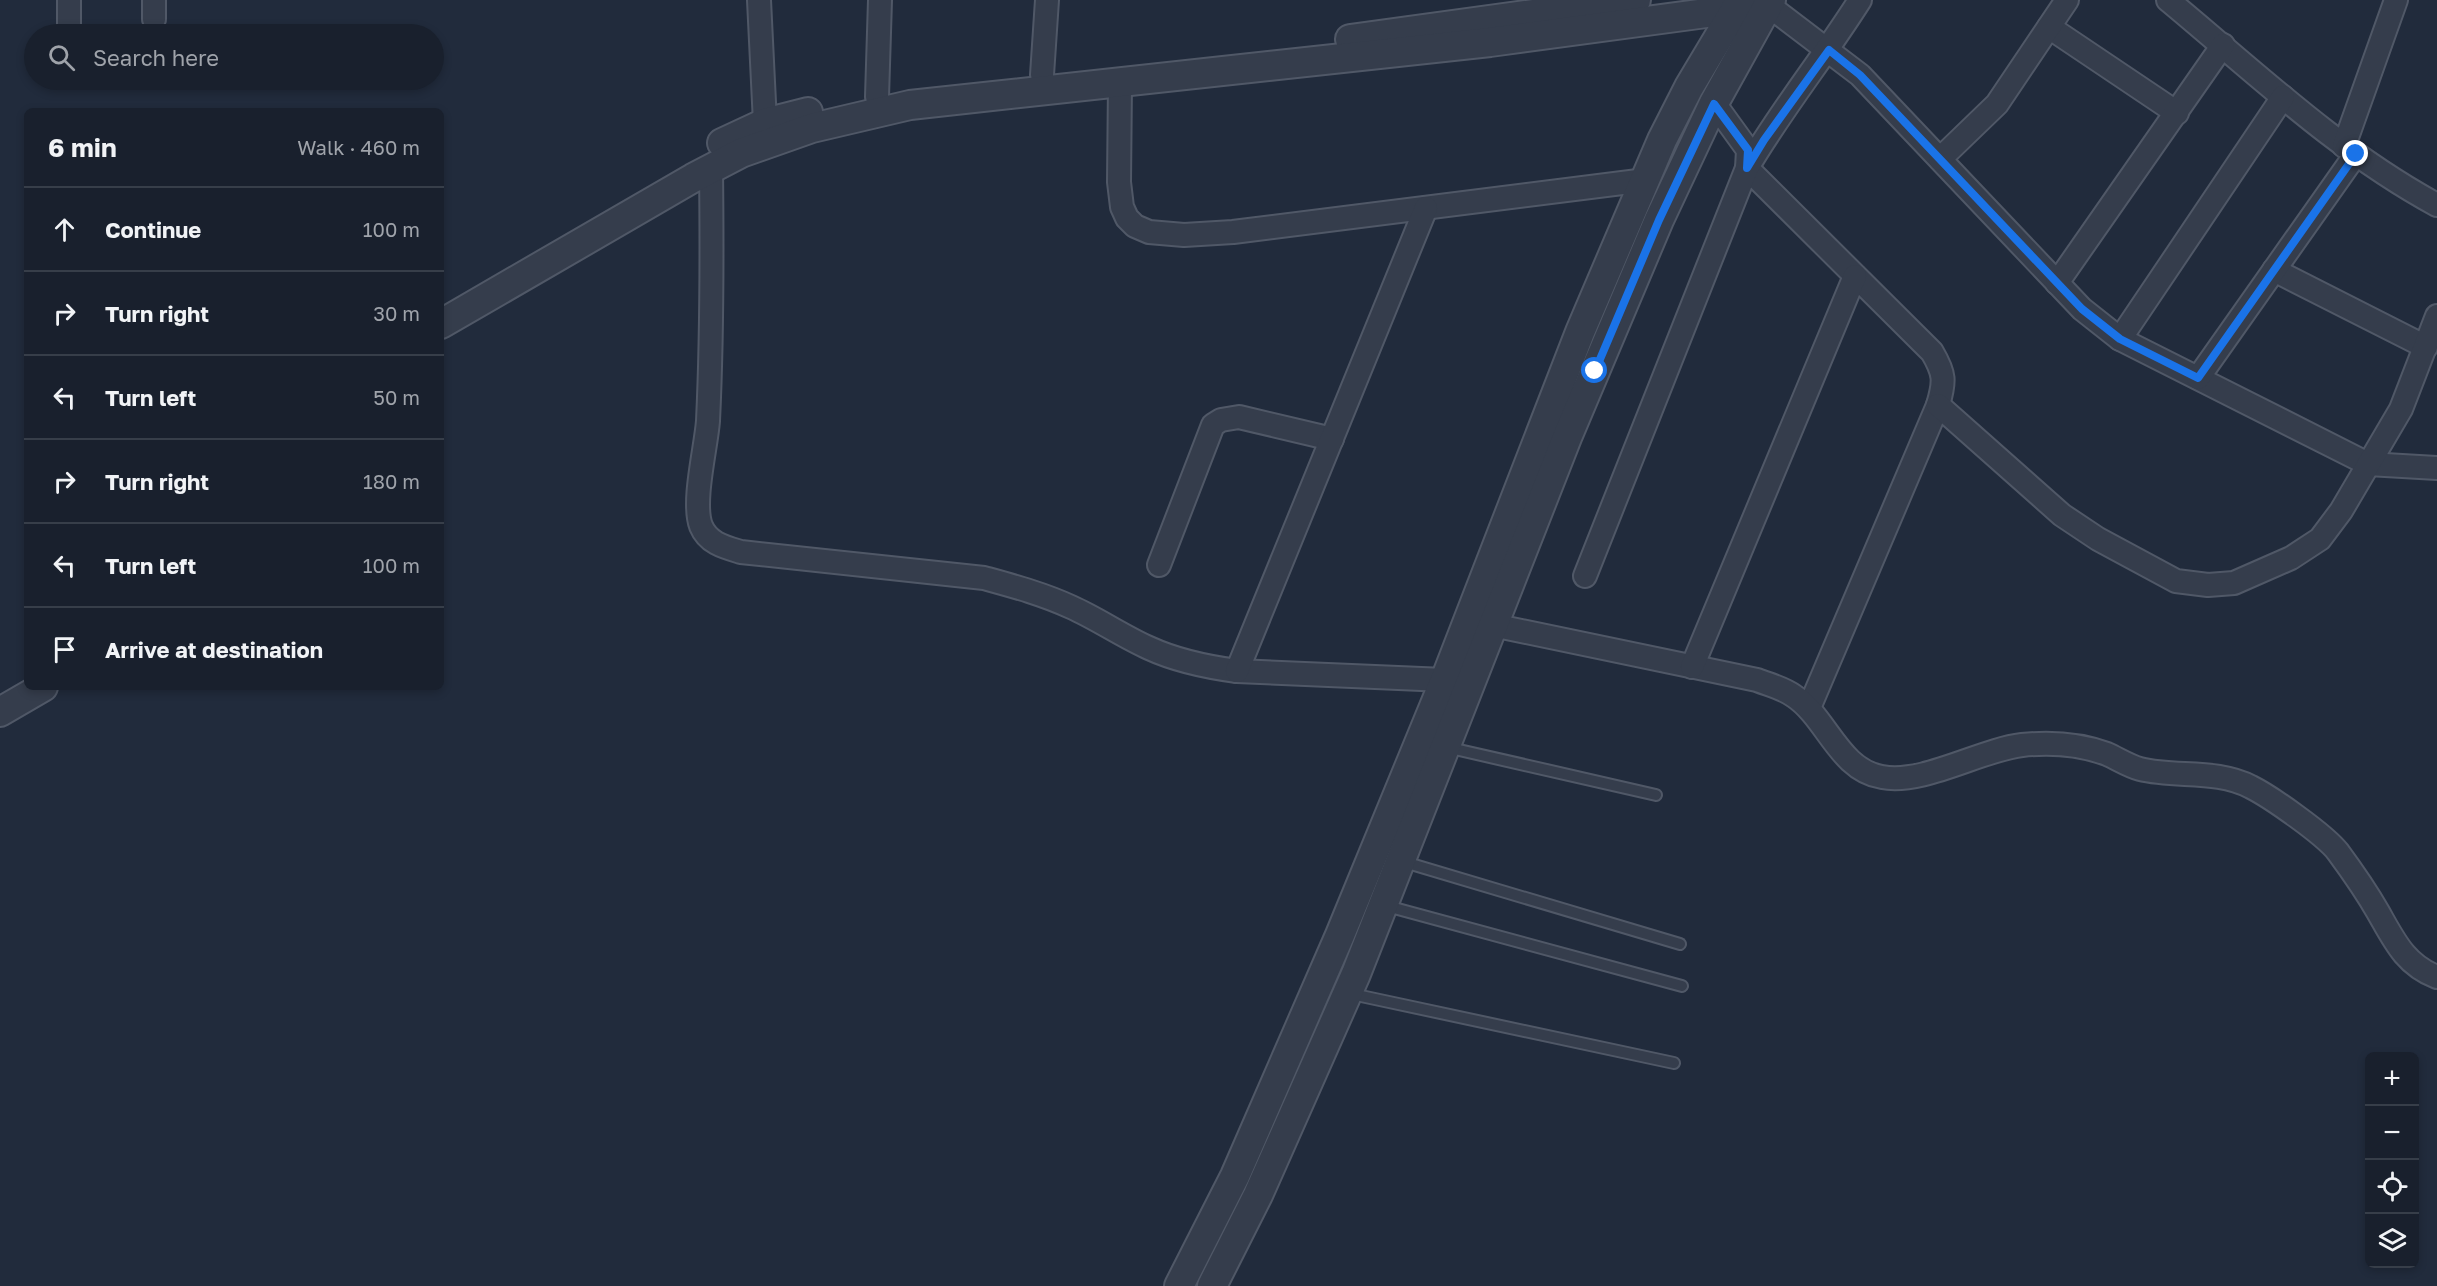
<!DOCTYPE html>
<meta charset="utf-8">
<style>
:root{--surface:#19202d;--page:#222835;--text:#f1f3f6;--muted:#9fa3aa;--line:#373e49}
body{margin:0;font-family:"Golos Text",sans-serif;background:var(--page);color:var(--text)}
.controls{position:absolute;right:18px;bottom:18px;display:grid;overflow:hidden;border-radius:9px;box-shadow:0 3px 9px #0003}
.controls button{width:54px;height:54px;display:grid;place-items:center;padding:0;border:0;border-bottom:2px solid var(--line);background:var(--surface);color:var(--text);font:30px sans-serif}
.stop{position:absolute;width:18px;height:18px;margin:-14px;border:4px solid #1a73e8;border-radius:50%;background:#fff}
.stop.end{background:#1a73e8;border-color:#fff;box-shadow:0 2px 6px #0008}
.list{margin:0;padding:0;list-style:none}
h2{display:flex;justify-content:space-between;align-items:center;height:78px;margin:0;padding:0 24px;font-size:26px}
h2 small{font-size:20px;font-weight:400;color:var(--muted)}
.list li{display:grid;grid-template-columns:39px 1fr auto;gap:18px;align-items:center;box-sizing:border-box;height:84px;padding:0 24px;border-top:2px solid var(--line)}
.list b{display:block;font-size:22px;white-space:nowrap}
.list em{font-size:20px;font-style:normal;color:var(--muted)}
.icon{flex:none;width:33px;height:33px;fill:none;stroke:currentColor;stroke-width:2;stroke-linecap:round;stroke-linejoin:round}
.map{position:relative;flex:none;width:2437px;height:1286px;overflow:hidden}
.search{position:absolute;background:var(--surface);box-shadow:0 3px 9px #0003;left:24px;top:24px;width:420px;height:66px;display:flex;align-items:center;gap:15px;box-sizing:border-box;padding:0 21px;border-radius:33px;color:var(--muted);font-size:22px}
.panel{position:absolute;background:var(--surface);box-shadow:0 3px 9px #0003;left:24px;top:108px;width:420px;height:582px;border-radius:9px}
.map>svg:first-child{display:block}
.lines{fill:none;stroke-linecap:round;stroke-linejoin:round}
.service-casing{stroke:#505867;stroke-width:14}
.minor-casing{stroke:#505867;stroke-width:26}
.tertiary-casing{stroke:#505867;stroke-width:32}
.service{stroke:#353d4c;stroke-width:10}
.minor{stroke:#353d4c;stroke-width:22}
.tertiary{stroke:#353d4c;stroke-width:28}
.route{stroke:#1a73e8;stroke-width:8}
</style>
<div class="map">
<svg width="2437" height="1286" viewBox="0 0 2437 1286">
<rect width="100%" height="100%" fill="#212b3c"/>
<g class="lines">
<!-- service casing -->
<g class="service-casing">
<g id="service">
<path d="M1446,747l210,48"/>
<path d="M1401,861l279,83"/>
<path d="M1383,905l299,81"/>
<path d="M1347,993l327,70"/>
</g>
</g>
<!-- minor casing -->
<g class="minor-casing">
<g id="minor">
<path d="M69,0v31"/>
<path d="M759,0l6,123"/>
<path d="M1757,0l11,5 92,70 222,234 38,30 248,125 69,4"/>
<path d="M2168,0c87,72 169,151 269,205"/>
<path d="M154,19v-19"/>
<path d="M2049,27l128,86"/>
<path d="M1042,75l5,-75"/>
<path d="M1120,83l-1,99 3,25 5,11 8,8 14,6 35,3 49,-3 413,-52"/>
<path d="M877,97l3,-97"/>
<path d="M1714,103l34,47 -1,18 185,184c13,22 13,29 6,53l-129,303"/>
<path d="M2344,146l52,-146"/>
<path d="M1940,159l57,-55 70,-104"/>
<path d="M711,169c1,84 1,168 -3,252 -2,27 -16,81 -7,105 7,17 23,21 40,26l243,26c29,8 59,16 87,29 27,12 51,29 78,41 28,13 58,19 88,23l208,9"/>
<path d="M2274,270l152,77"/>
<path d="M2057,283l166,-238"/>
<path d="M2120,339l163,-242"/>
<path d="M2198,378l158,-224"/>
<path d="M1938,405l124,110 36,24 78,42 32,4 26,-2 57,-25 29,-19 21,-28 60,-102 36,-93"/>
<path d="M1159,565l54,-140 8,-5 18,-3 93,22"/>
<path d="M1585,576l162,-408c34,-58 77,-111 113,-168"/>
<path d="M1478,622l279,58c13,5 26,8 37,16 33,22 45,74 88,81 41,8 98,-27 140,-32 29,-3 58,-1 85,9 11,5 22,12 33,15 36,9 77,0 111,18 20,10 74,48 87,65 14,19 28,39 40,60 16,28 27,53 59,65"/>
<path d="M1692,667l163,-391"/>
<path d="M1237,671l189,-463"/>
</g>
</g>
<!-- tertiary casing -->
<g class="tertiary-casing">
<g id="tertiary">
<path d="M1350,39l286,-39"/>
<path d="M722,143l43,-20 43,-11"/>
<path d="M441,324l252,-146 48,-25 71,-25 98,-23 580,-63 246,-33"/>
<path d="M0,712l43,-25"/>
<path d="M1179,1286l56,-110 105,-241 105,-255 135,-348 82,-192 27,-53 52,-87"/>
<path d="M1212,1286l46,-91 98,-221 212,-539 91,-215 55,-117 57,-103"/>
</g>
</g>
<!-- service -->
<use href="#service" class="service"/>
<!-- minor -->
<use href="#minor" class="minor"/>
<!-- tertiary -->
<use href="#tertiary" class="tertiary"/>
</g>
<g class="lines">
<!-- route -->
<path class="route" d="M1595,371l64,-151 55,-116 34,46 -1,18 17,-28 65,-90 31,25 222,234 38,30 78,39 158,-224"/>
</g>
</svg>
<div class="controls">
<button>+</button>
<button>−</button>
<button><svg class="icon" aria-label="locate" viewBox="0 0 24 24"><circle cx="12" cy="12" r="6"/><path d="M12 2v4M12 18v4M2 12h4M18 12h4"/></svg></button>
<button><svg class="icon" aria-label="layers" viewBox="0 0 24 24"><path d="M12 4l9 5-9 5-9-5zM3 14l9 5 9-5"/></svg></button>
</div>
<div class="stop" style="left:1595px;top:371px"></div>
<div class="stop end" style="left:2356px;top:154px"></div>
<div class="search"><svg class="icon" aria-label="search" viewBox="0 0 24 24"><circle cx="10" cy="10" r="6"/><path d="M15 15l6 6"/></svg>Search here</div>
<section class="panel">
<h2>6 min<small>Walk · 460 m</small></h2>
<ul class="list">
<li><svg class="icon" aria-label="ahead" viewBox="0 0 24 24"><path d="M12 20V5M6 11l6-6 6 6"/></svg><div><b>Continue</b></div><em>100 m</em></li>
<li><svg class="icon" aria-label="right" viewBox="0 0 24 24"><path d="M7 20v-9h11M14 6l5 5-5 5"/></svg><div><b>Turn right</b></div><em>30 m</em></li>
<li><svg class="icon" aria-label="left" viewBox="0 0 24 24"><path d="M17 20v-9H6M10 6l-5 5 5 5"/></svg><div><b>Turn left</b></div><em>50 m</em></li>
<li><svg class="icon" aria-label="right" viewBox="0 0 24 24"><path d="M7 20v-9h11M14 6l5 5-5 5"/></svg><div><b>Turn right</b></div><em>180 m</em></li>
<li><svg class="icon" aria-label="left" viewBox="0 0 24 24"><path d="M17 20v-9H6M10 6l-5 5 5 5"/></svg><div><b>Turn left</b></div><em>100 m</em></li>
<li><svg class="icon" aria-label="arrive" viewBox="0 0 24 24"><path d="M6 21V4h12l-3 4 3 4H6"/></svg><div><b>Arrive at destination</b></div></li>
</ul>
</section>
</div>
